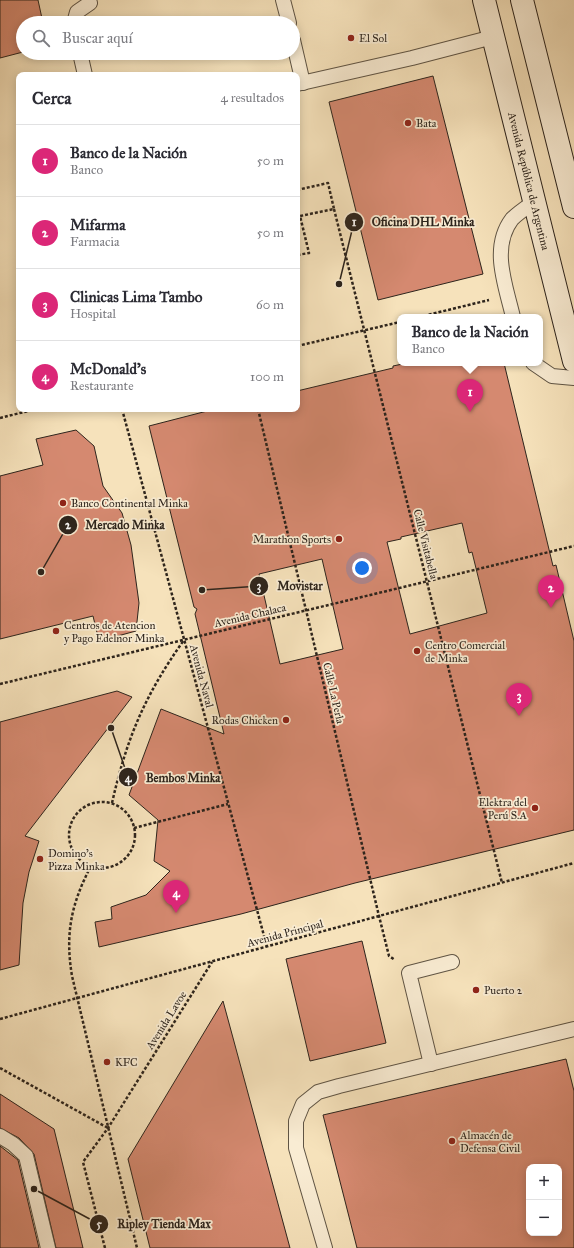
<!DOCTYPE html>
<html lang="es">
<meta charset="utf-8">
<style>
:root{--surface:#fff;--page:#f7f7f7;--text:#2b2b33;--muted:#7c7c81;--line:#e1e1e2;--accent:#db2777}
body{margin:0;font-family:"IM FELL Great Primer",serif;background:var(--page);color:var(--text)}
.controls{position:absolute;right:12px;bottom:12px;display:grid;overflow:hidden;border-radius:8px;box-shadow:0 2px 10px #0003}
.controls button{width:36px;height:36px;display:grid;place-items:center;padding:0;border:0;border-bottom:1px solid var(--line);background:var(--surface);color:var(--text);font:20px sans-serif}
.you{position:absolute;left:362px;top:568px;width:14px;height:14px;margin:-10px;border:3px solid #fff;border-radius:50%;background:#1a73e8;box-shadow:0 0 0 6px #1a73e833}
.badge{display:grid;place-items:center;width:26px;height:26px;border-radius:50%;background:var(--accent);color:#fff;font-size:13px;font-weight:700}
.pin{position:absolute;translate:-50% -33px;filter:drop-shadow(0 1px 2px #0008)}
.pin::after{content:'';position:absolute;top:21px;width:14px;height:12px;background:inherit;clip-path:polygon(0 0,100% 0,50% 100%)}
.popup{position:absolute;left:397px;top:314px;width:146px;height:52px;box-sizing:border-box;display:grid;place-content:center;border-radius:8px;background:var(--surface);filter:drop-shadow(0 1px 3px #0005);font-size:13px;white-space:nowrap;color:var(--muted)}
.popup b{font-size:15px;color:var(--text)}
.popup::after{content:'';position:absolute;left:50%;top:100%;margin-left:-8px;border:8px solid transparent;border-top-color:var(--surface)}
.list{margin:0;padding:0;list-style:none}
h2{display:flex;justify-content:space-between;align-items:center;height:52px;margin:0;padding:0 16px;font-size:17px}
h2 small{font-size:13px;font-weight:400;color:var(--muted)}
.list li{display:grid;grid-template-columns:26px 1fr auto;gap:12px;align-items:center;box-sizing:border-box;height:72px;padding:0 16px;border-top:1px solid var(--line)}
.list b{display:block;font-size:15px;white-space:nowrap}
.list p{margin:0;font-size:13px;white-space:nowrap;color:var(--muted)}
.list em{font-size:13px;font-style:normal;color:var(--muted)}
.icon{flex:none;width:22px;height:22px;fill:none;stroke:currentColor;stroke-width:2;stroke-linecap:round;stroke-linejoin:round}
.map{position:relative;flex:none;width:574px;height:1248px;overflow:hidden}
.search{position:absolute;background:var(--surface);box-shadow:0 2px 10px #0003;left:16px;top:16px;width:284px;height:44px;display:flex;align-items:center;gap:10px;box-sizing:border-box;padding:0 14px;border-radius:22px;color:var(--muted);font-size:15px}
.panel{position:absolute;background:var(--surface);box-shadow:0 2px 10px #0003;left:16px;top:72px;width:284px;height:340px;border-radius:8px}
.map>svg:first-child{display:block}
.building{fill:#d58970;stroke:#2d241c;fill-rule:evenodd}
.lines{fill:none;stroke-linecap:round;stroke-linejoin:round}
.lane-casing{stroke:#5f5444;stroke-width:16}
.secondary-casing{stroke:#2d241c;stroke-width:24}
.path{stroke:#2d241c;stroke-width:2.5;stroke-dasharray:3 2;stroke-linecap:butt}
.lane{stroke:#f9ecd3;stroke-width:14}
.secondary{stroke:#f9ecd3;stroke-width:22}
.poi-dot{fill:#8f2418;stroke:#f9ecd3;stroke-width:1.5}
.labels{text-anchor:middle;stroke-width:3.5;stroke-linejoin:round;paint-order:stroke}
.poi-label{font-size:11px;fill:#2d241c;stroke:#f9ecd3;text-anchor:start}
.street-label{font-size:11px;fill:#2d241c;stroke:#f9ecd3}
.leader{fill:none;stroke:#2d241c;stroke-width:1.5}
.callout-dot{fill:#2d241c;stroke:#f9ecd3;stroke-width:1.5}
.mark-label{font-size:12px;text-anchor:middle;font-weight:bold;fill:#fff}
.callout-label{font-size:12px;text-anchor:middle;font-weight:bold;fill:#2d241c;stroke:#f9ecd3;stroke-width:3.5;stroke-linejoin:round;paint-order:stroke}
</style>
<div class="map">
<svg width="574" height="1248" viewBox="0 0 574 1248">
<rect width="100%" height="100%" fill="#f6e2bb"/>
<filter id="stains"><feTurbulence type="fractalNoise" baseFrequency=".005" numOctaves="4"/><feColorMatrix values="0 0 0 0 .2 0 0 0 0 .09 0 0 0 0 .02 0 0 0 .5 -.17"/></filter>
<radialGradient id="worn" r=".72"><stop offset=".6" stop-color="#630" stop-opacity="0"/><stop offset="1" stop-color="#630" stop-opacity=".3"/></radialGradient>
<!-- building -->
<g class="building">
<path d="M0,0h38l5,23h-20v29l-23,6z"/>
<path d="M433,76l50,198 -105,26 -49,-198z"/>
<path d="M407,363h97l49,203 3,-1 18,76v189l-219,53 -114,31 -142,33 -4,-25 17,-3 -1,-12 35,-12 24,-24 -16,-10 4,-41 -29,-25 32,-86 63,25 -29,-120 2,-5 -3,-2 -45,-181 66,-17h82v-18l96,-23v-2zM462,523l7,30 3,-1 15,61 -77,21 -23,-92 14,-3v-2zM322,559l21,90 -63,15 -21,-90z"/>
<path d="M76,430l18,16 9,40 19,27 9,32 8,58 -3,28 -37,10 -6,-25 -93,23v-163l43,-11 -7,-26z"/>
<path d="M117,691l15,6 -107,139 14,5 -10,31 -6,31 -4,62 -19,5v-248z"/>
<path d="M362,941l24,102 -76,18 -24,-102z"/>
<path d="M223,1001l67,247h-140l-22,-89z"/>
<path d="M566,1059l8,32v157h-217l-34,-133zM529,1167h30v66h-30z"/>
<path d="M0,1094l54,35 29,119h-27l-22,-94 -15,-16 -19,-10z"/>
<path d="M0,1146l18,14 21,88h-39z"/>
</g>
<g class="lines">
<!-- lane casing -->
<g class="lane-casing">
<g id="lane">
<path d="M283,0l6,23"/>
<path d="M74,23l3,-11 13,-9"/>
<path d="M293,40l10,43"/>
<path d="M80,53l5,22"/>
<path d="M297,84l115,-26 81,-21"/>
<path d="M513,317c-7,-31 -23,-69 -1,-98 6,-6 15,-12 22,-17"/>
<path d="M533,363l19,13 22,2"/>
<path d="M431,1064l-22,-91 43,-11"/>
<path d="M0,1136l13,8 13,12 22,92"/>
<path d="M325,1248l-29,-100v-27l7,-17 15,-12 21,-6 235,-57"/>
</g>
</g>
<!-- secondary casing -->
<g class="secondary-casing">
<g id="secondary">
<path d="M484,0l90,361"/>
<path d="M522,0l52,207"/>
</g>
</g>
<!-- path -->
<g class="path">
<path d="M55,75l9,-2"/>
<path d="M297,190l31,-7 6,26 -34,7 9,37 -12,2"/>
<path d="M334,209l168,674"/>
<path d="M419,317l70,-17"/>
<path d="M297,346l103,-24"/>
<path d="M122,409l145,538"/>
<path d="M258,409l121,507 10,40 6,4"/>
<path d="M0,418l36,-9"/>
<path d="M0,684l574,-138"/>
<circle cx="102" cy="835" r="33"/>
<path d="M112,803c15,-66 33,-108 72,-163"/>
<path d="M134,828l94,-24"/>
<path d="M91,866c-20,38 -26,68 -19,110l65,272"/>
<path d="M0,1019l574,-156"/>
<path d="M0,1068l108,60"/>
<path d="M105,1248l-22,-86 25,-34 104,-166"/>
</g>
<!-- lane -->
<use href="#lane" class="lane"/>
<!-- secondary -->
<use href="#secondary" class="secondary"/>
</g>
<!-- markers -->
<g class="poi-dot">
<circle cx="351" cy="38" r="4"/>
<circle cx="408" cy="123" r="4"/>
<circle cx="63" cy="503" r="4"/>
<circle cx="339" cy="539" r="4"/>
<circle cx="56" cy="631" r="4"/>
<circle cx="417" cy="651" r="4"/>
<circle cx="286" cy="720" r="4"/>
<circle cx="535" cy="808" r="4"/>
<circle cx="40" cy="859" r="4"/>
<circle cx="476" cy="990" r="4"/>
<circle cx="107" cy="1062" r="4"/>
<circle cx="452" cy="1141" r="4"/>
</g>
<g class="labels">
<!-- poi labels -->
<g class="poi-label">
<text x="359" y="42">El Sol</text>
<text x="416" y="127">Bata</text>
<text x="71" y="507">Banco Continental Minka</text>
<text x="331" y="543" text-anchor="end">Marathon Sports</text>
<text x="64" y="629">Centros de Atencion<tspan x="64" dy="13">y Pago Edelnor Minka</tspan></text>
<text x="425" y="649">Centro Comercial<tspan x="425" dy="13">de Minka</tspan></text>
<text x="278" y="724" text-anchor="end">Rodas Chicken</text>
<text x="527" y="806" text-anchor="end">Elektra del<tspan x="527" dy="13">Perú S.A</tspan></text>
<text x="48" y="857">Domino's<tspan x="48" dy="13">Pizza Minka</tspan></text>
<text x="484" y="994">Puerto 2</text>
<text x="115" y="1066">KFC</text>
<text x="460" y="1139">Almacén de<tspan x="460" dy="13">Defensa Civil</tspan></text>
</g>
<!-- street labels -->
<g class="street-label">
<text transform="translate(529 181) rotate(76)" y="4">Avenida República de Argentina</text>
<text transform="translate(426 544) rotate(76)" y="4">Calle Visitabella</text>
<text transform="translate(250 615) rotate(-13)" y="4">Avenida Chalaca</text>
<text transform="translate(202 676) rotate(75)" y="4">Avenida Naval</text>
<text transform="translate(334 693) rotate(77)" y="4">Calle La Perla</text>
<text transform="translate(285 933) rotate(-15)" y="4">Avenida Principal</text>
<text transform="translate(166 1020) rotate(-58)" y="4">Avenida Lavoe</text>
</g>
</g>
<!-- callouts -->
<path class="leader" d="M339 284L354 222M41 572L68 525M202 590L259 586M111 728L128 777M34 1189L99 1224"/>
<g class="callout-dot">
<circle cx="339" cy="284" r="4"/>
<circle cx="41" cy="572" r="4"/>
<circle cx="202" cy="590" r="4"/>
<circle cx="111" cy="728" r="4"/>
<circle cx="34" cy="1189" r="4"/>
<circle cx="354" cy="222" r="10"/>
<circle cx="68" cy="525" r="10"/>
<circle cx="259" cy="586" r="10"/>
<circle cx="128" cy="777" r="10"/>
<circle cx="99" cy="1224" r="10"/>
</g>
<g class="mark-label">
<text x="354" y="226">1</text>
<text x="68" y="529">2</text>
<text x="259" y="590">3</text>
<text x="128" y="782">4</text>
<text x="99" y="1228">5</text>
</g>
<g class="callout-label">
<text x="423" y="226">Oficina DHL Minka</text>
<text x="125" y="529">Mercado Minka</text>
<text x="300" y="590">Movistar</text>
<text x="183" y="782">Bembos Minka</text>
<text x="164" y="1228">Ripley Tienda Max</text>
</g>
<rect width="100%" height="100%" filter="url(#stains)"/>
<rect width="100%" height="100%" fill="url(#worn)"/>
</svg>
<div class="controls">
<button>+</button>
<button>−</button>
</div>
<div class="you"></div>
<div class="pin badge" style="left:470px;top:412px">1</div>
<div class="popup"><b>Banco de la Nación</b>Banco</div>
<div class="pin badge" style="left:551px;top:608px">2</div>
<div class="pin badge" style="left:519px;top:716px">3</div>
<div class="pin badge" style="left:176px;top:913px">4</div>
<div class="search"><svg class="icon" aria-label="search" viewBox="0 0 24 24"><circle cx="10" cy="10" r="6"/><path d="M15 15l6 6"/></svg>Buscar aquí</div>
<section class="panel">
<h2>Cerca<small>4 resultados</small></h2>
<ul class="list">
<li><span class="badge">1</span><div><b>Banco de la Nación</b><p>Banco</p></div><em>50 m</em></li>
<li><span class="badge">2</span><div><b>Mifarma</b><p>Farmacia</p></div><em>50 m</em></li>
<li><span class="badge">3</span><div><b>Clinicas Lima Tambo</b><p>Hospital</p></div><em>60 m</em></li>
<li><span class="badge">4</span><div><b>McDonald's</b><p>Restaurante</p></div><em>100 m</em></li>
</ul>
</section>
</div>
